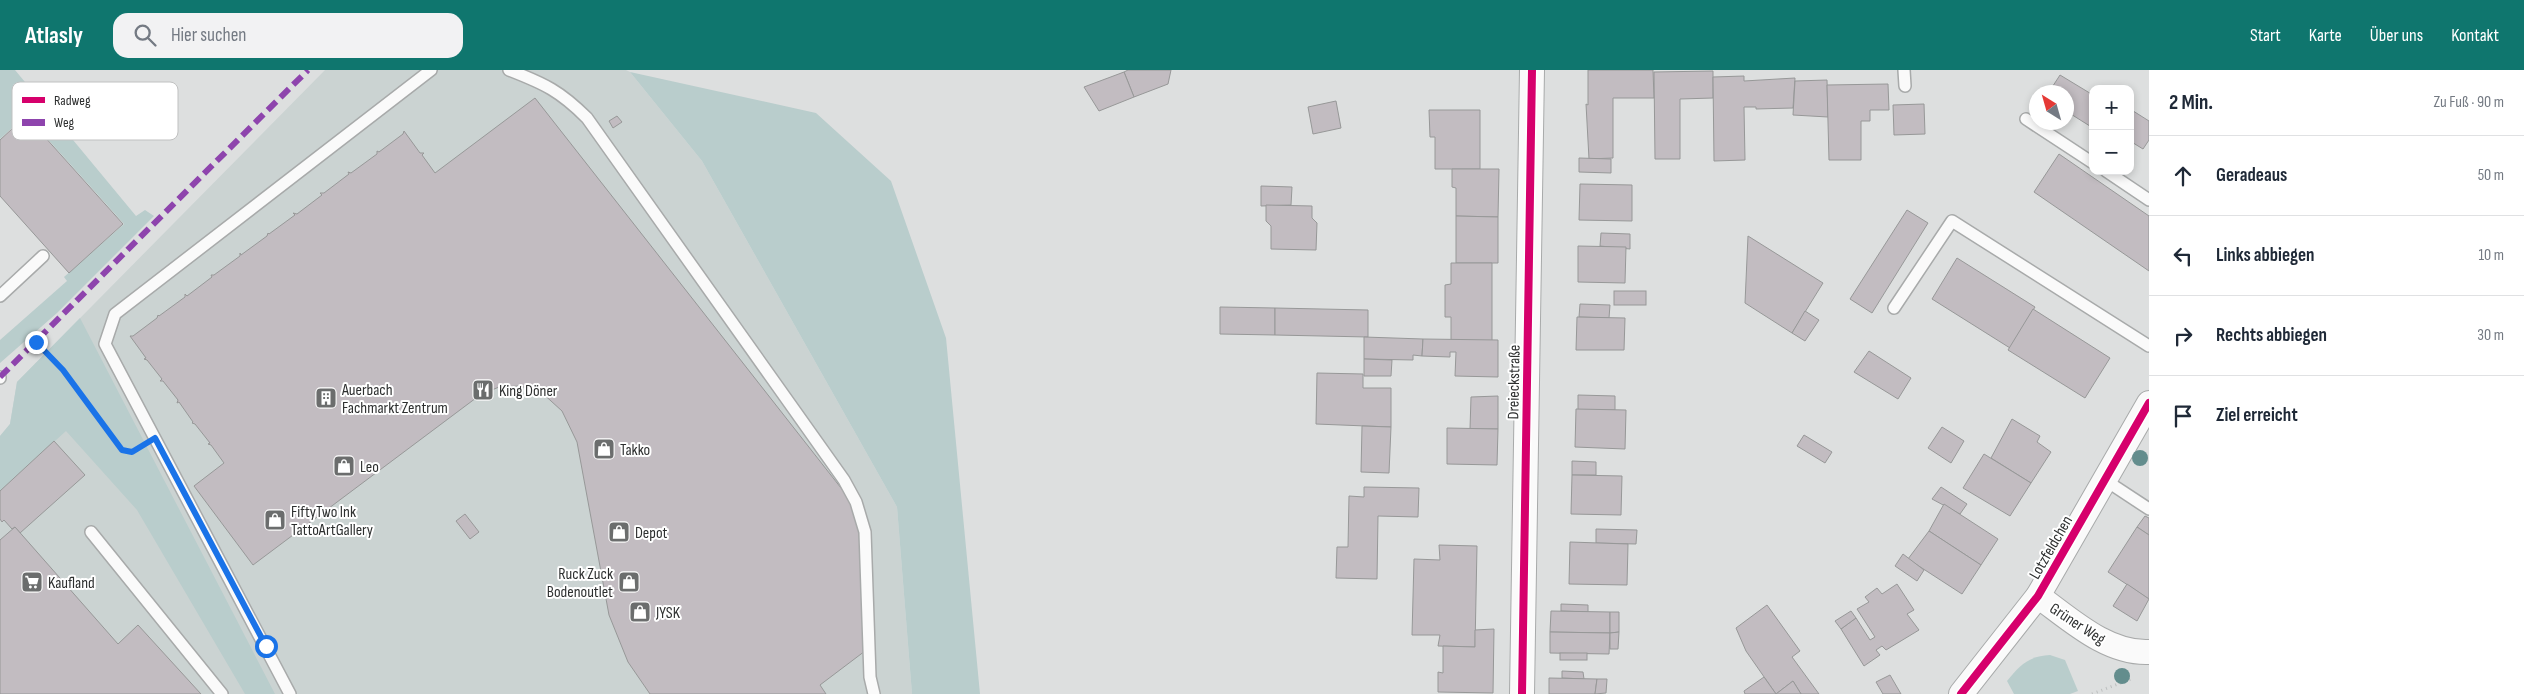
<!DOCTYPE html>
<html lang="de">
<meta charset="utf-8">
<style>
:root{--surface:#fff;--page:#f2f2f3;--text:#1f2937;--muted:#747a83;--line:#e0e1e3;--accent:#0f766e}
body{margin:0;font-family:"Sofia Sans Condensed",sans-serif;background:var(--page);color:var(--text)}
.controls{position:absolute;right:15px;top:15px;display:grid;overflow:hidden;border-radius:10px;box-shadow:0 2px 8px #0003}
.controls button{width:45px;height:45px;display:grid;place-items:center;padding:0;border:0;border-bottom:1px solid var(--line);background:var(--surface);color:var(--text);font:25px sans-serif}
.compass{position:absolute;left:2029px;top:15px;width:45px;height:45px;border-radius:50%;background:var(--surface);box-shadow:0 2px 8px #0003;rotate:323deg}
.stop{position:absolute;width:15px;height:15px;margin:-11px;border:4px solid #1a73e8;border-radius:50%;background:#fff}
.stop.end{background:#1a73e8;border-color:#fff;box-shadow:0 1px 5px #0008}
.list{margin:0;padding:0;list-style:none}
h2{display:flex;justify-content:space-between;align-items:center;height:65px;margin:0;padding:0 20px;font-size:21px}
h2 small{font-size:16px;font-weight:400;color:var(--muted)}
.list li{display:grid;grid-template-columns:32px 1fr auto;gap:15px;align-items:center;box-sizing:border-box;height:80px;padding:0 20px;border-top:1px solid var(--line)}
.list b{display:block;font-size:19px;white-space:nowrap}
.list em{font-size:16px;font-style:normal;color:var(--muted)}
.icon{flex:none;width:28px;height:28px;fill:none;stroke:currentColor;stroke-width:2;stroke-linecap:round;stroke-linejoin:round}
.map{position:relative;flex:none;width:2149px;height:624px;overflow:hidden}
header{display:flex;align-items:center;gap:30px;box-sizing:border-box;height:70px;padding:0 25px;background:var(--accent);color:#fff}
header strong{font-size:24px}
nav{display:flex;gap:28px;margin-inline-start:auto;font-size:18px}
.search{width:350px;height:45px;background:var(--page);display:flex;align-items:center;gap:12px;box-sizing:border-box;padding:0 18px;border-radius:15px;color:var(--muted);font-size:19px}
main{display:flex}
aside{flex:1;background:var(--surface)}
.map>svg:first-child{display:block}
.built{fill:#cbd3d2}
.green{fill:#b9cdcc}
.building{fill:#c2bcc1;stroke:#979898}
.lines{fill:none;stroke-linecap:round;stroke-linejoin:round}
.lane-casing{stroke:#a8aaaa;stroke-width:14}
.street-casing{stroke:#a8aaaa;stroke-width:26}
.path{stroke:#bdbfbf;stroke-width:3;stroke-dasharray:1 4;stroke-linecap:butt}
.lane{stroke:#fafafa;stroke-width:11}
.street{stroke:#fafafa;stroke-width:24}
.quiet{stroke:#8e44ad;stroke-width:6;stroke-dasharray:12 6;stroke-linecap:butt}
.cycleway-casing{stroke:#fff;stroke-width:11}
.cycleway{stroke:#d6006c;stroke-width:8}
.tree{fill:#638d8d}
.route{stroke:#1a73e8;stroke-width:6}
.labels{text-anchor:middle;stroke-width:4;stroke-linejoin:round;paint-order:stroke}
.street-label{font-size:16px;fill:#2d2f2f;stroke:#fff}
.poi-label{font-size:16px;fill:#2d2f2f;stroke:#fff;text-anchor:start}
.key{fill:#fff;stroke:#c0c1c1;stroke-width:1}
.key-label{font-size:14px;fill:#2d2f2f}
</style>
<header>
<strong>Atlasly</strong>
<div class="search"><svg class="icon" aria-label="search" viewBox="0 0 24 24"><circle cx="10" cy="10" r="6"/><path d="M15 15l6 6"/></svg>Hier suchen</div>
<nav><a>Start</a><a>Karte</a><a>Über uns</a><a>Kontakt</a></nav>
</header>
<main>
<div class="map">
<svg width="2149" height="624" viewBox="0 0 2149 624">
<rect width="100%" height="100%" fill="#dddfdf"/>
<!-- built -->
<path class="built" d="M325,0h301l4,2 72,89 195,346 15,187h-912v-258l10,-12 7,-42z"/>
<!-- green -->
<g class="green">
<path d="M0,0h15l121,146 9,-6 9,6 -97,97 -57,50v-23l67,-59 -3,-4 60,-53 -98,-109 -26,24z"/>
<path d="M630,2l186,41 75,68 55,157 34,356h-68l-15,-187 -195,-346z"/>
<path d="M80,248l195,376h-30l-108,-184 -71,-79 -66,60v-55l10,-12 7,-42z"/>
<path d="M2050,585l15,5 13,31 -8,3h-56l-7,-13c13,-16 22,-25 43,-26z"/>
</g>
<!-- building -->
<g class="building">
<path d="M1128,0h43l-3,14 -34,13 -10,-25z"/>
<path d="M1588,0h65l1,28h-41v60l-24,1 -3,-55 2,1z"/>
<path d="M1713,1v27l-33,1v60h-25l-1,-87z"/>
<path d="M1124,2l10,25 -35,14 -15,-24z"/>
<path d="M2060,5l33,20v33l-27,-17v-19h-17z"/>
<path d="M1744,6v5l51,-3 -2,30 -37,1v-2h-12l1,53 -31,1 -1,-84z"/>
<path d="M1827,10l1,37 -35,-2 2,-34z"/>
<path d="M1888,14l1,26h-19v11h-9v39h-32l-2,-75z"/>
<path d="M535,28l317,404 7,30 6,119 -45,34 6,9h-176l-22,-32 -19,-47 -32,-173 -15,-31 -22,-20 -20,-5 -21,1 -19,8 -227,170 -59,-79 30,-23 -13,-18 -3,-1 2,-1 -15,-19 -3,-1 1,-1 -14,-20 -2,1 1,-3 -15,-19h-3l2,-2 -15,-19 -3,-1 2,-1 -16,-22h3l24,-18 1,-3 1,1 26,-19v-3l2,2 25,-19 -1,-2h3l26,-19v-3l1,2 26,-19 1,-3 1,1 26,-19 -2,-2 4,1 25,-19 -2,-2h4l25,-19 -1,-2 3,1 26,-19v-3l2,1 24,-18 1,-3 16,22h4l-2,2 13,18z"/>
<path d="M1336,31l5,27 -28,6 -5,-27z"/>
<path d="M1924,34l1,30 -31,1 -1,-30z"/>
<path d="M2130,39l19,12v19l-6,9 -13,-8z"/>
<path d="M1429,40h51v59h-45v-32h-5z"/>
<path d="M26,46l97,108 -54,49 -69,-77v-56z"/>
<path d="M617,46l5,6 -9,6 -4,-7z"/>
<path d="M2059,84l90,62v55l-115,-79z"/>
<path d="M1579,88l32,1v14l-32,-1z"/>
<path d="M1452,99h47l-1,48 -42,-1v-28l-4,-1z"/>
<path d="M1580,114l52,1v36l-53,-1z"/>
<path d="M1261,116l31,1 -1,18 -30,1z"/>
<path d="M1266,135l46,1v12l5,5 -1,27 -45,-1v-23l-5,-5z"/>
<path d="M1907,140l21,13 -56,90 -22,-14z"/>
<path d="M1456,146l42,1v46h-42z"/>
<path d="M1601,163l29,1v15l-30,-3z"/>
<path d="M1748,166l75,47 -31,50 -47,-30z"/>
<path d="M1578,176l48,1 -1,36 -47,-1z"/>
<path d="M1957,188l78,49 -25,41 -78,-49z"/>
<path d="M1451,193h41v78l-41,-1v-23h-6v-32l6,-1z"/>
<rect x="1614" y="221" width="32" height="14"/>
<path d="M1580,234l30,1 -1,13 -30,-1z"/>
<path d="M1220,237l55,1v27l-55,-1z"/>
<path d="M1275,238l93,2v27l-93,-2z"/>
<path d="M2033,239l77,49 -25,40 -77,-48z"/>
<path d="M1805,241l14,9 -14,21 -13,-8z"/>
<path d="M1577,247l48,1 -1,32h-48z"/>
<path d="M1364,267l59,2 -1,17 -9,-1v5l-49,-1z"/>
<path d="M1423,269l75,1v37l-43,-1 1,-24h-6v5l-28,-1z"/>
<path d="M1869,281l42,27 -13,21 -44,-27z"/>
<path d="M1364,289l28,1 -1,16h-27z"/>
<path d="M1317,303l46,1v14h28v39l-75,-3z"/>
<path d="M1578,325l37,1v14h-37z"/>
<path d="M1498,326v33h-28l1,-32z"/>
<path d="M1576,339l50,1 -1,39 -50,-2z"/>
<path d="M2012,349l28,17 -3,6 14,10 -20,31 -40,-25z"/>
<path d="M1362,356l29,1 -2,46 -28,-1z"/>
<path d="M1942,357l22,14 -13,22 -23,-15z"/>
<path d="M1447,358l51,1 -1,36 -50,-1z"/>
<path d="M1804,365l28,17 -7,11 -28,-17z"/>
<path d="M54,371l31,34 -65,58 -5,-6 -3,2 -8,-9 -2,2 -2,-3v-28z"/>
<path d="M1984,384l47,29 -21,33 -47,-28z"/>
<path d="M1572,391l24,1v13h-24z"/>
<path d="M1572,405l50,1 -1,39 -50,-1z"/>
<path d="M1364,417l55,1 -1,29 -40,-1 -1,63 -41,-1 1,-31h11l1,-51 15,1z"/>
<path d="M1941,417l26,17 -7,10 -28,-15z"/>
<path d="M1944,434l54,35 -17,26 -52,-34z"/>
<path d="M465,444l14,18 -9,7 -14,-18z"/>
<path d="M2145,446l4,2v17l-12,-8z"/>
<path d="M15,457l103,117 20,-19 63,69h-201v-154z"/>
<path d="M2137,457l12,8v64l-41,-27z"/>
<path d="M1596,459l41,1 -1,14 -40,-1z"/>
<path d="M1929,461l52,34 -19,29 -54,-35z"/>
<path d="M1570,472l58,2 -1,41 -58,-1z"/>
<path d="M1439,475l38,1 -2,101 -37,-1 2,-11h-28l2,-76 26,1z"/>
<path d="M1903,484l21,16 -7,11 -22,-15z"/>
<path d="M1897,514l17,26 -7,4 12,16 -33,20 -4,-4 -6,4 4,5 -16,11 -23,-37 15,-11 14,22 5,-3 -18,-28 12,-7 -4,-5 12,-9 5,6z"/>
<path d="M2127,514l22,15 -12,22 -24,-15z"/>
<path d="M1561,534l27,1v7l-27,-1z"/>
<path d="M1767,535l33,46 -8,6 27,37h-18l-8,-13 -17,13 -30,-43 -10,-23z"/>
<path d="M1551,541l59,1v21l-60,-1z"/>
<path d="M1851,541l5,7 -15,11 -6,-8z"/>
<path d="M1610,542h9v20l-9,1z"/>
<path d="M1494,559l-1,64 -55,-1v-20l5,1v-27l32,1v-17z"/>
<path d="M1550,562l60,1 -1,21 -59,-1z"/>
<path d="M1619,562l-1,17h-8v-16z"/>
<rect x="1560" y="583" width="27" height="7"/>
<path d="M1562,601l21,1 1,7 -22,-1z"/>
<path d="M1890,605l11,19h-18l-7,-12z"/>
<path d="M1764,607l12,17h-31l-1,-3z"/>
<path d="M1549,608l48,1 -2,15h-46z"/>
<path d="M1597,609h10l-1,14 -11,1z"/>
<path d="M1793,611l8,13h-25z"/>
</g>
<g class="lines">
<!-- lane casing -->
<g class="lane-casing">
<g id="lane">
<path d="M509,0c36,14 51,21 78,48l257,362 12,22 9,30 5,145 4,17"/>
<path d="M1904,0l1,16"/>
<path d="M2026,49l67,44"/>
<path d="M2106,101l43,29"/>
<path d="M0,226l43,-40"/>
<path d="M1894,238l58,-87 197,125"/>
<path d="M0,308v-1"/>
<path d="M2105,410l44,29"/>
<path d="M91,462l131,162"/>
<path d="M290,624l-185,-350 10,-30 316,-244"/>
</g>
</g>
<!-- street casing -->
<g class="street-casing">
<g id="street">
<path d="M2038,526c32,23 69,58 111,56"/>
<path d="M1522,624l10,-624"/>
<path d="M1961,624l77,-98 111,-193"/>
</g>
</g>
<!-- path -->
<g class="path">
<path d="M36,272l27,28 59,80 10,2 5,-3"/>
<path d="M2092,624l39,-15"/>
</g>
<!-- lane -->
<use href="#lane" class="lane"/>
<!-- street -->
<use href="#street" class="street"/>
<!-- quiet -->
<path class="quiet" d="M0,307l308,-307"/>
<!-- cycleway casing -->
<g class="cycleway-casing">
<g id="cycleway">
<path d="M1522,624l10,-624"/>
<path d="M1961,624l77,-98 111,-193"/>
</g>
</g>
<!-- cycleway -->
<use href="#cycleway" class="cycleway"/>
</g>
<!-- trees -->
<g class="tree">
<circle cx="2140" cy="388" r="8"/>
<circle cx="2122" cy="606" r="8"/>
</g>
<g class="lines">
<!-- route -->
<path class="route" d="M36,272l27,28 59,80 10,2 23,-14 111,208"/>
</g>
<!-- icons -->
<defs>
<g id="restaurant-square" transform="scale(1.125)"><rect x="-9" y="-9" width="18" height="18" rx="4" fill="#6b6d6d" stroke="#fff"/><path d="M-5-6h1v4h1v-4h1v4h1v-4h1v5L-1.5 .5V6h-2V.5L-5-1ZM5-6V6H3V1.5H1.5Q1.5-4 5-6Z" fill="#fff"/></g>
<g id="building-square" transform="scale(1.125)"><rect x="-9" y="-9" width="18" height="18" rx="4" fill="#6b6d6d" stroke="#fff"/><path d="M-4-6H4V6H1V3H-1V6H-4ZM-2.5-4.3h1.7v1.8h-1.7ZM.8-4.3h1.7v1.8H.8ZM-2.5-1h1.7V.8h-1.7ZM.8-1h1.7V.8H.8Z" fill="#fff"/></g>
<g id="shop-square" transform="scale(1.125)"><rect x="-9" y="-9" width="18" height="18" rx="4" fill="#6b6d6d" stroke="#fff"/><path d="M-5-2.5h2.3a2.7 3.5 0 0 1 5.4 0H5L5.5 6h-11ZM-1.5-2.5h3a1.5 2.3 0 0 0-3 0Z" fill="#fff"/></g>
<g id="supermarket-square" transform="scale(1.125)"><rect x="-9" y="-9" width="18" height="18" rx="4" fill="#6b6d6d" stroke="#fff"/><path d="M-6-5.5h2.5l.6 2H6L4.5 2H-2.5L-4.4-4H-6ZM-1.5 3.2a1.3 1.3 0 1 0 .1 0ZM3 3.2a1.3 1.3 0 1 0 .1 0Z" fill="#fff"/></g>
</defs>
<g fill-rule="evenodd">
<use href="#restaurant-square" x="483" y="320"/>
<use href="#building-square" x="326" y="328"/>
<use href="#shop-square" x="604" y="379"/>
<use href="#shop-square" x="344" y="396"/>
<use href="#shop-square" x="275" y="450"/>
<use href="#shop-square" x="619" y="462"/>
<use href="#supermarket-square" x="32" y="512"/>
<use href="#shop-square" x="629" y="512"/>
<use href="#shop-square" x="640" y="542"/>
</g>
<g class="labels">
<!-- street labels -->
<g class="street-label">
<text transform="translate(1513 312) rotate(-89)" y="6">Dreieckstraße</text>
<text transform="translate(2050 477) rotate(-60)" y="6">Lotzfeldchen</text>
<text transform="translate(2078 553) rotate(33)" y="6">Grüner Weg</text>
</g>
<!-- poi labels -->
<g class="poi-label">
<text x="342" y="325">Auerbach<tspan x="342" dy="18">Fachmarkt Zentrum</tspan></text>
<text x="499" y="326">King Döner</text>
<text x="620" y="385">Takko</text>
<text x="360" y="402">Leo</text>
<text x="291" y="447">FiftyTwo Ink<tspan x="291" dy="18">TattoArtGallery</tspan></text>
<text x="635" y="468">Depot</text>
<text x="613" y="509" text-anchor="end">Ruck Zuck<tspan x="613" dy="18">Bodenoutlet</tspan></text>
<text x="48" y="518">Kaufland</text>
<text x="656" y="548">JYSK</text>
</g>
</g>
<!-- legend -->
<rect x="12" y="12" width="166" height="58" rx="8" class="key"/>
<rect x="22" y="27" width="23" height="6" fill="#d6006c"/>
<rect x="22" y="49" width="23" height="7" fill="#8e44ad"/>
<g class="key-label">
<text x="54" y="35">Radweg</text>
<text x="54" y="57">Weg</text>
</g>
</svg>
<div class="controls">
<button>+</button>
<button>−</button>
</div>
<svg class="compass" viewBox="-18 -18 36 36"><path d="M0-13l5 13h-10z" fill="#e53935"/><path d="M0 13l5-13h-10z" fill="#747a83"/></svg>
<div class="stop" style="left:266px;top:576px"></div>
<div class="stop end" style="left:36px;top:272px"></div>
</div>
<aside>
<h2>2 Min.<small>Zu Fuß · 90 m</small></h2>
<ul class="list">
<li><svg class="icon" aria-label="ahead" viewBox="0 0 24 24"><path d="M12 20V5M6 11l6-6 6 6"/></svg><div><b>Geradeaus</b></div><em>50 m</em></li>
<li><svg class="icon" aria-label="left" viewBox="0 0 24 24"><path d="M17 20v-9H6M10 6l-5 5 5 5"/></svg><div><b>Links abbiegen</b></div><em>10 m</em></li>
<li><svg class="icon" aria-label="right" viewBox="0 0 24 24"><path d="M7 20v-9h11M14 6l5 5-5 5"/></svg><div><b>Rechts abbiegen</b></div><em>30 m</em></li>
<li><svg class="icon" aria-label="arrive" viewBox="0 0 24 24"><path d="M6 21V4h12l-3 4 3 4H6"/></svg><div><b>Ziel erreicht</b></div></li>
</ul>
</aside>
</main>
